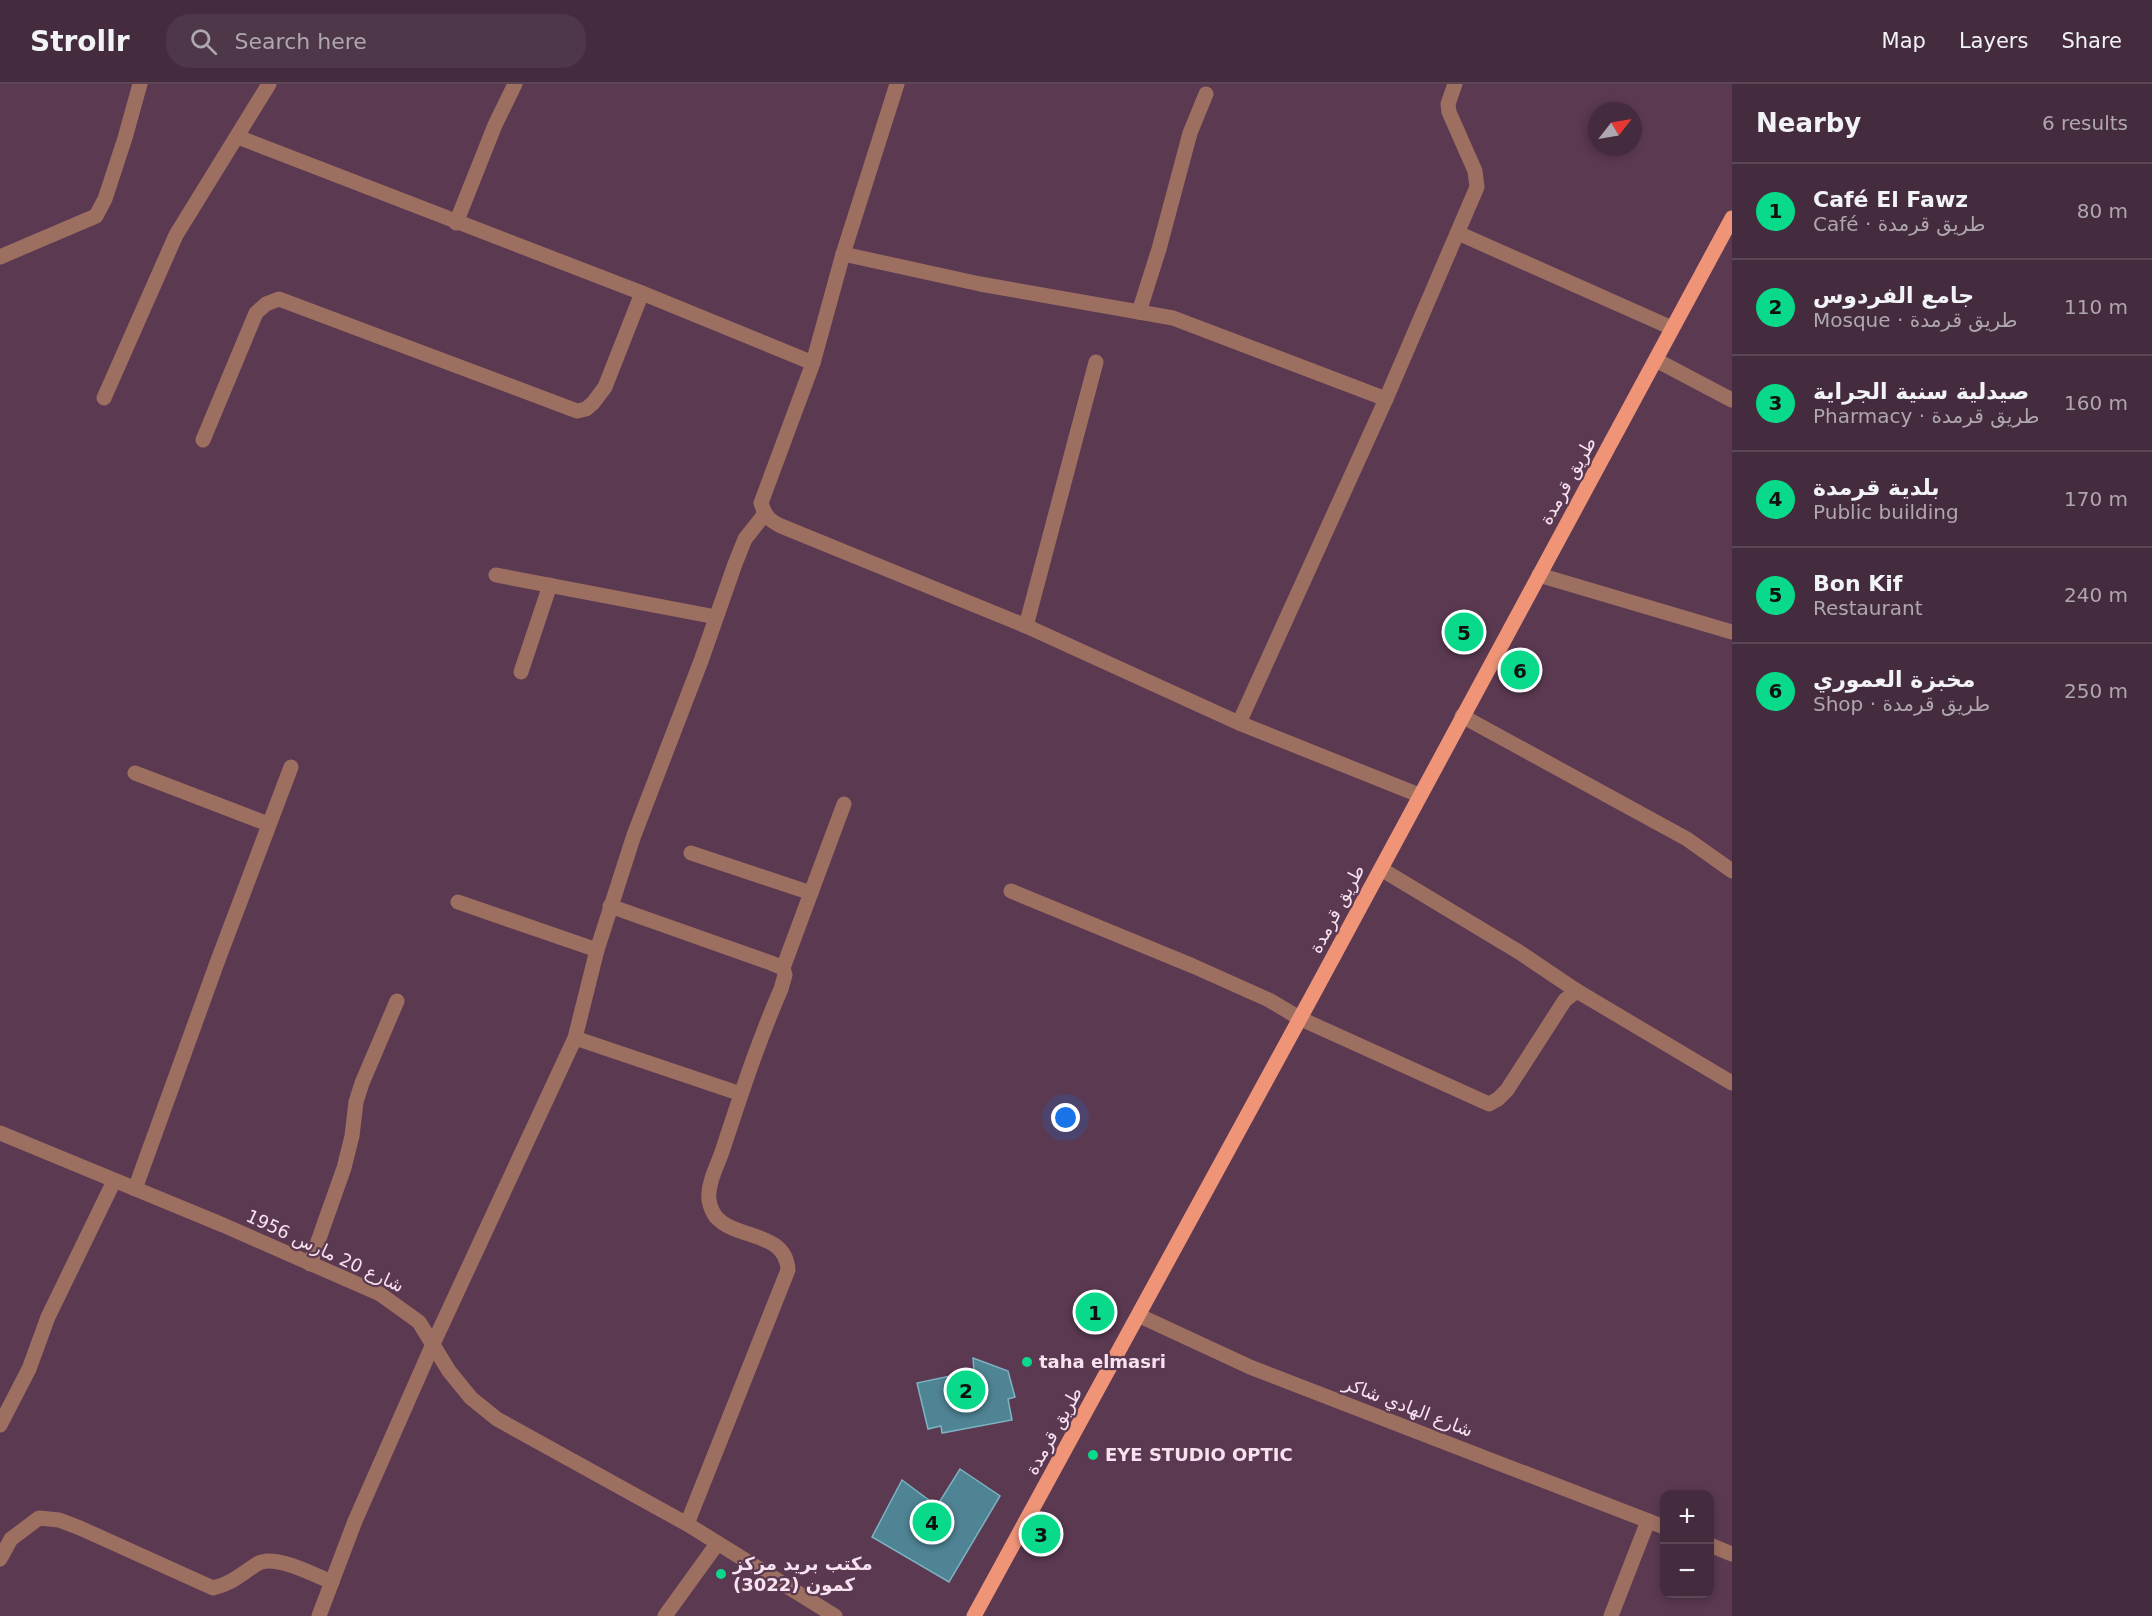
<!DOCTYPE html>
<meta charset="utf-8">
<style>
:root{--surface:#442b3d;--page:#4e3748;--text:#f1f3f6;--muted:#afa7b0;--line:#5c4757;--accent:#09d98b}
body{margin:0;font-family:"DejaVu Sans","Noto Naskh Arabic",sans-serif;background:var(--page);color:var(--text)}
.controls{position:absolute;right:18px;bottom:18px;display:grid;overflow:hidden;border-radius:12px;box-shadow:0 3px 9px #0003}
.controls button{width:54px;height:54px;display:grid;place-items:center;padding:0;border:0;border-bottom:2px solid var(--line);background:var(--surface);color:var(--text);font:30px sans-serif}
.compass{position:absolute;left:1588px;top:18px;width:54px;height:54px;border-radius:50%;background:var(--surface);box-shadow:0 3px 9px #0003;rotate:59deg}
.you{position:absolute;left:1066px;top:1034px;width:21px;height:21px;margin:-15px;border:4px solid #fff;border-radius:50%;background:#1a73e8;box-shadow:0 0 0 9px #1a73e833}
.badge{display:grid;place-items:center;width:39px;height:39px;border-radius:50%;background:var(--accent);color:#111;font-size:20px;font-weight:700}
.pin{position:absolute;translate:-50% -50%;border:3px solid #fff;box-shadow:0 2px 6px #0006}
.list{margin:0;padding:0;list-style:none}
h2{display:flex;justify-content:space-between;align-items:center;height:78px;margin:0;padding:0 24px;font-size:26px}
h2 small{font-size:20px;font-weight:400;color:var(--muted)}
.list li{display:grid;grid-template-columns:39px 1fr auto;gap:18px;align-items:center;box-sizing:border-box;height:96px;padding:0 24px;border-top:2px solid var(--line)}
.list b{display:block;font-size:22px;white-space:nowrap}
.list p{margin:0;font-size:20px;white-space:nowrap;color:var(--muted)}
.list em{font-size:20px;font-style:normal;color:var(--muted)}
.icon{flex:none;width:33px;height:33px;fill:none;stroke:currentColor;stroke-width:2;stroke-linecap:round;stroke-linejoin:round}
.map{position:relative;flex:none;width:1732px;height:1532px;overflow:hidden}
header{display:flex;align-items:center;gap:36px;box-sizing:border-box;height:84px;padding:0 30px;background:var(--surface);border-bottom:2px solid var(--line)}
header strong{font-size:28px}
nav{display:flex;gap:33px;margin-inline-start:auto;font-size:21px}
.search{width:420px;height:54px;background:var(--page);display:flex;align-items:center;gap:15px;box-sizing:border-box;padding:0 21px;border-radius:24px;color:var(--muted);font-size:22px}
main{display:flex}
aside{flex:1;background:var(--surface)}
.map>svg:first-child{display:block}
.building{fill:#4f8494;stroke:#7cb2c2;stroke-width:1.5}
.lines{fill:none;stroke-linecap:round;stroke-linejoin:round}
.minor{stroke:#9d6f61;stroke-width:15}
.major{stroke:#ef9477;stroke-width:15}
.poi-dot{fill:#09d98b;stroke:#5b3951;stroke-width:2}
.labels{text-anchor:middle;stroke-width:4.5;stroke-linejoin:round;paint-order:stroke}
.street-label{font-size:18px;fill:#f8e2f0;stroke:#5b3951}
.poi-label{font-size:18px;font-weight:bold;fill:#f8e2f0;stroke:#5b3951;text-anchor:start}
</style>
<header>
<strong>Strollr</strong>
<div class="search"><svg class="icon" aria-label="search" viewBox="0 0 24 24"><circle cx="10" cy="10" r="6"/><path d="M15 15l6 6"/></svg>Search here</div>
<nav><a>Map</a><a>Layers</a><a>Share</a></nav>
</header>
<main>
<div class="map">
<svg width="1732" height="1532" viewBox="0 0 1732 1532">
<rect width="100%" height="100%" fill="#5b3951"/>
<!-- building -->
<g class="building">
<path d="M973,1274l35,13 7,26 -7,2 4,21 -70,13 -1,-7 -13,3 -11,-46 57,-12z"/>
<path d="M960,1385l40,27 -51,86 -77,-45 30,-57 35,26z"/>
</g>
<g class="lines">
<!-- minor -->
<g class="minor">
<path d="M897,0l-54,170 -30,109 -52,140c4,13 8,17 20,23l245,100 213,97 180,72"/>
<path d="M238,53l404,156 171,70"/>
<path d="M456,139l39,-98 20,-41"/>
<path d="M1458,149l214,95"/>
<path d="M843,170l137,30 193,34 213,81"/>
<path d="M0,173l96,-41 9,-17 20,-61 15,-54"/>
<path d="M1139,228l20,-63 31,-116 16,-39"/>
<path d="M1656,276l76,40"/>
<path d="M104,314l72,-163 93,-151"/>
<path d="M203,356l53,-127 10,-9 13,-5 298,112 9,-2 7,-6 12,-16 37,-94"/>
<path d="M496,491l220,42"/>
<path d="M1539,491l193,57"/>
<path d="M1026,542l70,-264"/>
<path d="M521,588l29,-87"/>
<path d="M1462,632l225,123 45,32"/>
<path d="M1239,639l147,-324 91,-212 -2,-16 -26,-59 -1,-8 7,-20"/>
<path d="M135,689l133,51"/>
<path d="M691,769l120,40"/>
<path d="M1381,785l138,83 58,39"/>
<path d="M1011,807l182,75 76,34 32,19 188,85 9,-5 9,-9 58,-90 12,-9 155,92"/>
<path d="M458,818l139,48"/>
<path d="M610,822l161,57 12,5 2,7 -4,14c-23,53 -41,108 -59,163 -5,14 -15,33 -13,48 1,6 4,13 7,17 21,23 70,14 72,53l-101,254"/>
<path d="M783,884l61,-164"/>
<path d="M575,954l166,56"/>
<path d="M0,1049l223,92 157,69 39,28 30,49 22,27 26,21 190,105 148,92"/>
<path d="M135,1105l83,-229 73,-193"/>
<path d="M310,1180l34,-96 8,-32 4,-34 6,-19 35,-82"/>
<path d="M1140,1232l110,51 414,160"/>
<path d="M0,1341l29,-56 19,-52 66,-136"/>
<path d="M1710,1461l22,9"/>
<path d="M0,1475l11,-20 28,-21 20,2 21,8 133,60c20,-5 28,-14 44,-24 17,-11 57,11 75,18"/>
<path d="M319,1532l36,-95 78,-177 142,-306 22,-88 37,-115 67,-174 34,-97 10,-25 19,-24"/>
<path d="M665,1532l52,-72"/>
<path d="M1611,1532l37,-95"/>
</g>
<!-- major -->
<path class="major" d="M974,1532c256,-464 506,-932 758,-1398"/>
</g>
<!-- markers -->
<g class="poi-dot">
<circle cx="1027" cy="1278" r="6"/>
<circle cx="1093" cy="1371" r="6"/>
<circle cx="721" cy="1490" r="6"/>
</g>
<g class="labels">
<!-- street labels -->
<g class="street-label">
<text transform="translate(1568 397) rotate(-61)" y="6">طريق قرمدة</text>
<text transform="translate(1337 825) rotate(-62)" y="6">طريق قرمدة</text>
<text transform="translate(325 1167) rotate(25)" y="6">شارع 20 مارس 1956</text>
<text transform="translate(1408 1323) rotate(21)" y="6">شارع الهادي شاكر</text>
<text transform="translate(1054 1347) rotate(-61)" y="6">طريق قرمدة</text>
</g>
<!-- poi labels -->
<g class="poi-label">
<text x="1039" y="1284">taha elmasri</text>
<text x="1105" y="1377">EYE STUDIO OPTIC</text>
<text x="733" y="1486">مكتب بريد مركز<tspan x="733" dy="21">كمون (3022)</tspan></text>
</g>
</g>
</svg>
<div class="controls">
<button>+</button>
<button>−</button>
</div>
<svg class="compass" viewBox="-18 -18 36 36"><path d="M0-13l5 13h-10z" fill="#e53935"/><path d="M0 13l5-13h-10z" fill="#afa7b0"/></svg>
<div class="you"></div>
<div class="pin badge" style="left:1095px;top:1228px">1</div>
<div class="pin badge" style="left:966px;top:1306px">2</div>
<div class="pin badge" style="left:1041px;top:1450px">3</div>
<div class="pin badge" style="left:932px;top:1438px">4</div>
<div class="pin badge" style="left:1464px;top:548px">5</div>
<div class="pin badge" style="left:1520px;top:586px">6</div>
</div>
<aside>
<h2>Nearby<small>6 results</small></h2>
<ul class="list">
<li><span class="badge">1</span><div><b>Café El Fawz</b><p>Café · طريق قرمدة</p></div><em>80 m</em></li>
<li><span class="badge">2</span><div><b>جامع الفردوس</b><p>Mosque · طريق قرمدة</p></div><em>110 m</em></li>
<li><span class="badge">3</span><div><b>صيدلية سنية الجراية</b><p>Pharmacy · طريق قرمدة</p></div><em>160 m</em></li>
<li><span class="badge">4</span><div><b>بلدية قرمدة</b><p>Public building</p></div><em>170 m</em></li>
<li><span class="badge">5</span><div><b>Bon Kif</b><p>Restaurant</p></div><em>240 m</em></li>
<li><span class="badge">6</span><div><b>مخبزة العموري</b><p>Shop · طريق قرمدة</p></div><em>250 m</em></li>
</ul>
</aside>
</main>
